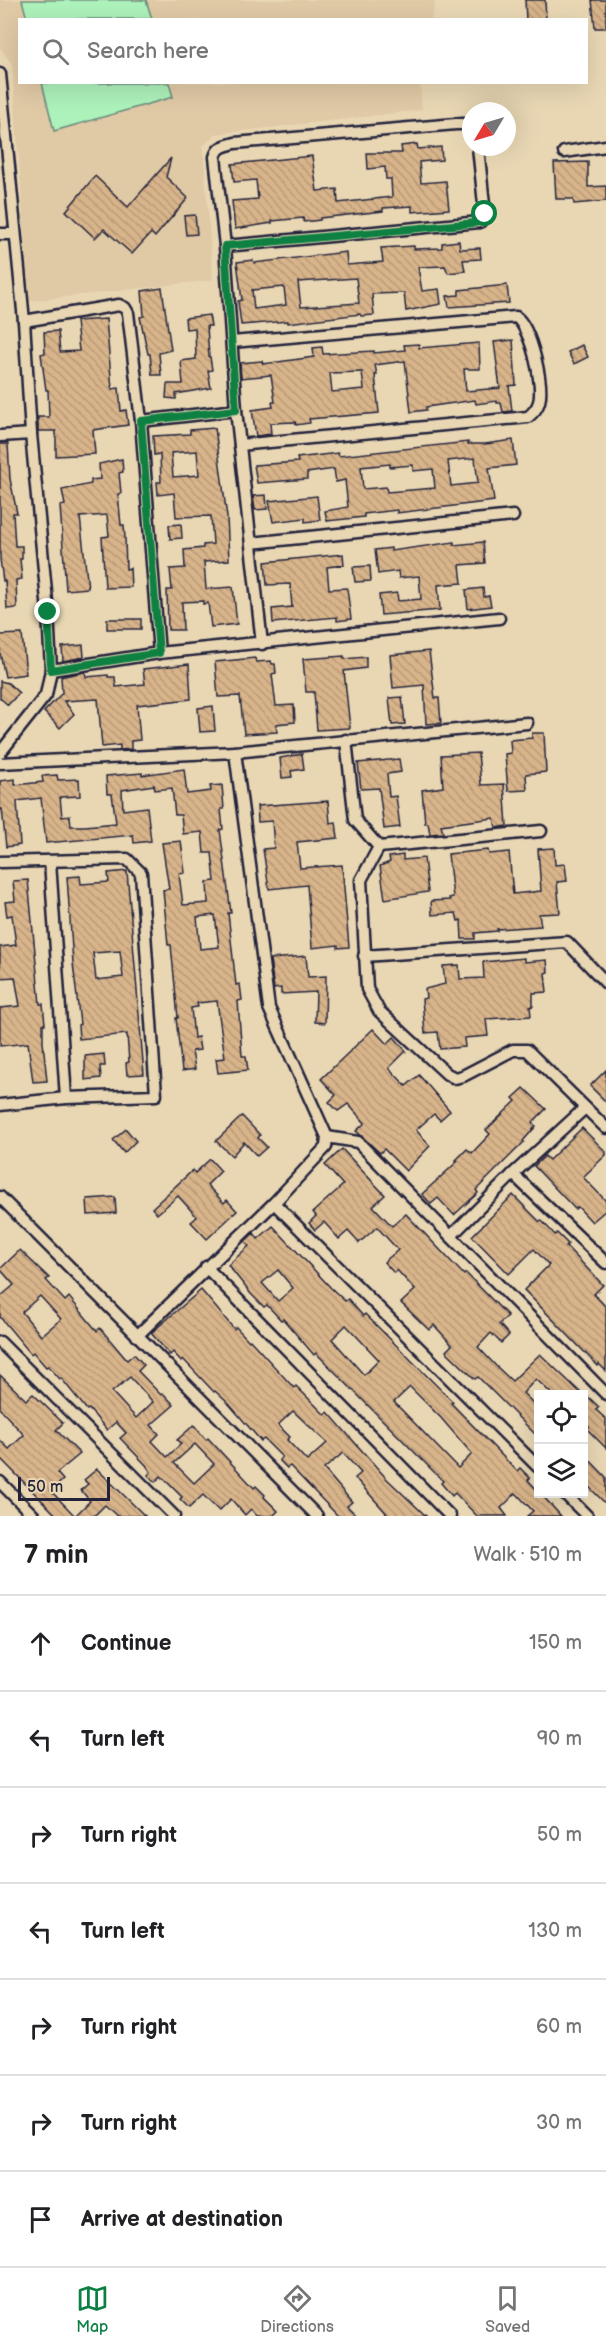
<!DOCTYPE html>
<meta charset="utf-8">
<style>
:root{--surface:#fff;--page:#f2f2f2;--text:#202124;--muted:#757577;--line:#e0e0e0;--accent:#0b8043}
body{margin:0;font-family:"Balsamiq Sans",sans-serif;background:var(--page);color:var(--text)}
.controls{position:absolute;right:18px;bottom:18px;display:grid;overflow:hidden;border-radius:0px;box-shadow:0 6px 24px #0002}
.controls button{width:54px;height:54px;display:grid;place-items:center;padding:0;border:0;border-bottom:2px solid var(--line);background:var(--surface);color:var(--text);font:30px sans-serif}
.compass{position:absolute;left:462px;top:102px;width:54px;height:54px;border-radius:50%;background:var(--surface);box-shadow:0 6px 24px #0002;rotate:232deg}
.scale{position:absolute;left:18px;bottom:15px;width:92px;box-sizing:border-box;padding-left:6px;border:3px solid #22223b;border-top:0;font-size:16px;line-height:21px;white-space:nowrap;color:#22223b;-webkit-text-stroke:4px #e9d7b4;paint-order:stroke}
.stop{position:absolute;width:18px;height:18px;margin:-14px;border:4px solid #0b8043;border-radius:50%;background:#fff}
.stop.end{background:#0b8043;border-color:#fff;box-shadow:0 2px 6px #0008}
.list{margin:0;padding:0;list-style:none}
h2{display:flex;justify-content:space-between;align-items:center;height:78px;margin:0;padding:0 24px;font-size:26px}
h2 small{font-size:20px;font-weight:400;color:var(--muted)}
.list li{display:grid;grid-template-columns:39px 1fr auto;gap:18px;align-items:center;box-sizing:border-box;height:96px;padding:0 24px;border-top:2px solid var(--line)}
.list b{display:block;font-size:22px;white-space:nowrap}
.list em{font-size:20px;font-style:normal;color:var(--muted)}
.icon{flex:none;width:33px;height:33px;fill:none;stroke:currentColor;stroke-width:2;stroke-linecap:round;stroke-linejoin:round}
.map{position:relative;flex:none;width:606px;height:1516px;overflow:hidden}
.search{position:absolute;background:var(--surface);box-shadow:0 6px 24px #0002;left:18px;right:18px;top:18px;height:66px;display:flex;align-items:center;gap:15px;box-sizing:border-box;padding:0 21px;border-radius:0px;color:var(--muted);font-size:22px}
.sheet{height:750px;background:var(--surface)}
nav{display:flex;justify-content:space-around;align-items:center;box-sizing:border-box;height:84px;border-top:2px solid var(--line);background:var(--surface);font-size:16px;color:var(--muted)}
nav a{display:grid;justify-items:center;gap:3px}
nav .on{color:var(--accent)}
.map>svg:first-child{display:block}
.built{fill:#e0c9a5}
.pitch{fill:#adf1bb;stroke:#688a7b;stroke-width:1.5}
.building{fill:url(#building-back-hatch);stroke:#22223b;stroke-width:1.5;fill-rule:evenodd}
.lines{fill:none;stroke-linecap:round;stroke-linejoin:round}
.minor-casing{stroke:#22223b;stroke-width:15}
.minor{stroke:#e9d7b4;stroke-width:10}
.route{stroke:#0b8043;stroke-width:8}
</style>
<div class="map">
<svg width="606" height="1516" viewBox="0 0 606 1516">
<defs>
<pattern id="building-back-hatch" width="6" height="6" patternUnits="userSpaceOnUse" patternTransform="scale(1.5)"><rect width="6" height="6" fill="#d8b48a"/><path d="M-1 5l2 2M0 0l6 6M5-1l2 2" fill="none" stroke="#b99a78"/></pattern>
</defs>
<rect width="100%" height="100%" fill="#e9d7b4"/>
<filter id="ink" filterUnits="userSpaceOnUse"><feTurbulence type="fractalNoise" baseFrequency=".0167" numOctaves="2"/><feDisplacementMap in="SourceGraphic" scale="12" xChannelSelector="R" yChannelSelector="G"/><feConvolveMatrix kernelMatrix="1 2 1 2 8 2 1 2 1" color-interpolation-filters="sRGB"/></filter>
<g filter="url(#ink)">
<!-- built -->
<path class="built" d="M0,0h436l-5,20h-411v62l400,1 2,27 -206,24 -13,12 10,134 -184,21 -17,-237 -12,-16z"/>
<!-- pitch -->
<g class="pitch">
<path d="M22,0h124l6,19h-125z"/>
<path d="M42,83h127l4,14 -119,34z"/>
</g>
<!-- building -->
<g class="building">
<path d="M525,0h20l1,20h-20z"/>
<path d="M592,0h14v28h-11z"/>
<path d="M417,144l1,5 23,-2 1,13 -23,2 2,21 25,-2 3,28 -37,3v-6l-29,2v3l-63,7v2l-16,2 -1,-4 -31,3v2l-37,6 -3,-28 26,-2 -2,-19 -22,2 -2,-18 80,-8 5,35 20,-2 1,14 54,-6 -1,-18h-5l-1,-12 -17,2 -1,-16h35l-1,-7z"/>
<path d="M171,158l-5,19 22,21 -33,39 -4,-4 -19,21 -28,-25 -9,9 -29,-27 29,-35 33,31z"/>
<path d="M588,162v25l18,-1v15l-32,3 -1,-5h-17l-2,-36z"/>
<path d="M195,215l2,19 -11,1 -2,-19z"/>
<path d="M459,241l1,8 20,-1 1,11 -18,1 2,11 -17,2 -3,-7 -27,1 4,24 17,-2 2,15 -35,7 -2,-18 -32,1 2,21 -13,1 -1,-2 -72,9v-2l-47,4 -3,-24 4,-1 -5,-38 16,-2 1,3 92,-11 1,13 36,-3 -2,-14 33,-2v3l28,-1v-5zM356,278l3,25 -58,4 -3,-25zM284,287l2,18 -32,4 -2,-19z"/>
<path d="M507,285l2,18 -60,4 -2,-11 12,-1v-5z"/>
<path d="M162,288l9,62 -12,3 2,22h-9l-2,-21h-2l-8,-37 4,-1 -2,-25z"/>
<path d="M209,315l2,11h-4l2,31h1l2,13 -4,1 3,17 -35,6v5l-10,-1 1,-14h16l-2,-23 15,-2 -1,-31 -9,1 -1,-11z"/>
<path d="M106,319l6,70 7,-1 2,23 5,-1 2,15 -35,5 2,24 -39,2v-25h-18v-14h11l-1,-27h-2l-5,-36 4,-1 -1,-21 14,-1 2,21 19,-1 -3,-30z"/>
<path d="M513,340l3,45 -7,1 3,25 -9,1 -2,-9h-4v-2l-21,3 -1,-4 -49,7v3l-15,2 -6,-51 -30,4 2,10h-2l4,38 -70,6 1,4 -14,2 -1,-3 -25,1 1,11 -15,2 -4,-26 21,-3 -1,-5h3l-4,-27 -30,3 -1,-15 22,-2 1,3 51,-7 -1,-9 9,-1 1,7 51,-3v2l31,-3 -1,-5 15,-1v4l60,-5 1,26h-16l2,22 34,-3 -6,-46zM362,372l2,17 -32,3 -2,-19z"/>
<path d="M582,345l6,12 -14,7 -6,-12z"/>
<path d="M215,428l12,89 2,43 -25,2 2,27 27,-2 4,37 -26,3 -3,-24 -5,1v-3l-21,1 1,28h-15l-1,-40h5l-2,-21 15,-1 -1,-18 19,-2v-3l10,-1 -2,-28 -35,1 -2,-24 -16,2 -1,-13h4l-1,-28 -6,1 -1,-19 37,-2v-4zM197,451l2,24 -26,2 -2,-24z"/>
<path d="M513,440l3,25 -27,3 5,33 -97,12v-3l-33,4v3l-37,4 -2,-10 23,-4 -3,-27 -9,2 -2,-13 -27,4v6l-50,4 -3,-18 44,-3 -1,-4 41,-5 1,3 129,-14v2h17zM475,458l3,25 -27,3 -3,-25zM390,464v3l23,-2v6l20,-2 2,19 -48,4 -1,-5 -23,2 -2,-22z"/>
<path d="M0,444h8l2,35 7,34h-4l2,33h7v13h-2l2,20 -6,1 1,28 -10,1 -2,-28h-2l-3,-22z"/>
<path d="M122,459l1,13 -4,1 2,20 -3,1 3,31h3l1,13 1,31 4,-1 1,19 -26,1 -3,-51 7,-1 -2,-21 -27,2 8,71 -22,2 -6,-84 5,-1 -3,-15 29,-6v-4l9,-1 -1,-15z"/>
<path d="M266,495l1,14 -12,1 -2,-14z"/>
<path d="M317,496l3,24 -15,2v-4l-32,4 -4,-21z"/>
<path d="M181,524l1,14 -12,1 -1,-14z"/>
<path d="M454,542v3l29,-3 2,21 -25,2 2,18 -24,2 2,25 -59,5 -2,-20 18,-2 1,8 23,-2 -2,-23 -20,2 -1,-7 -20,3 -3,-24 16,-2v3z"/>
<path d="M343,554l1,11 -17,2 2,22 18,-1 4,31 -14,2v-4l-64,6 -1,-14 20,-2 -2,-23 -23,1 -2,-23z"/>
<path d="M370,566l1,15 -16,1 -2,-15z"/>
<path d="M483,588l1,9 5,-1 2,10 -23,3 -2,-19z"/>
<rect x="107" y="619" width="34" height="10"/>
<path d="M22,634l4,40 -21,3 -5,-24v-18z"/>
<path d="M83,645l1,12 -21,4 -1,-14z"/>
<path d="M429,651l6,47h4l2,25 -15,1 -2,-39 -31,3 -3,-33z"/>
<path d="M344,656v3l22,-2v11l-22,3 6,57 -33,2 -3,-38h-8l-3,-33z"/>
<path d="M255,658l1,4 15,-1 1,3h3l1,9 -4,1 4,32 18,-1 1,17 -19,2 1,8 -33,2 -4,-38 -22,1 -3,-35z"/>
<path d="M189,664l2,35 -54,6 3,35 -9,1v8l-11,1v-5l-18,2 -4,-48 -34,2 10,13 -14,14 -16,-16 18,-19 -1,-16 3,-1 21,-4 1,5 22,-2v2h7l1,10 29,-3 -2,-15z"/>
<path d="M0,681l8,2 11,10 -11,12 -8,-7z"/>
<path d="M402,697l3,27 -13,1 -3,-27z"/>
<path d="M213,706l2,25 -15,1 -2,-24z"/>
<path d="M532,733h12l2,39 -20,2 1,16 -19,1 -3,-37 6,-1 -1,-13 22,-2z"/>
<path d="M478,753l3,32 23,-1 3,42 -11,2 -2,-10 -53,7 2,8 -13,1 -2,-11h-3l-3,-33 21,-3 -2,-32z"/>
<path d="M302,754l2,15 -13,2 1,6 -10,1 -2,-20z"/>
<path d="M399,759l2,13 -14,2 2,23 7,-1 4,31 -16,2 -5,-41 -18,1 -3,-26z"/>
<path d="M184,769l3,25 24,-3 -1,-5 12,-1 2,24h-3l2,20 -3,1 11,83h-3l8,72 4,-1 2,16 -4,1 4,55h4l2,14 -30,3 -2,-14 9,-1 -8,-57 -20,2 1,4 -7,1 3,30 4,-1 2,13 -8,1 3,18 -13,2 -6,-53h2l-7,-73h-3l-5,-55 6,-1 -7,-46 19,-2 4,32 -6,1 4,31 25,-2 -1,-21 8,-1 -3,-28h-8l-2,-21 -19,2 -2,-19h-6l-3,-27 -17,2 -1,-5 -32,5 1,20 24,-3 4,34 -17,2 -1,-8 -87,8 -5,-45 -24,3 3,44 -14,2 -4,-38 -2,1v-29l15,-2v6l28,-3 -1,-6 15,-1 1,5 21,-1 1,17 -20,1 2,20 8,-1 1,10h14l31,-3 -4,-29h-5l-1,-18 36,-3v2zM215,915l4,32 -19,2 -3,-32z"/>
<path d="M328,801l2,22 6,-1 2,16 -41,4 3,26 42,-3 7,82 -11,1v-3l-26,3 -5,-63 -38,4 -6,-40 11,-1 -2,-27 -14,1 -1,-16z"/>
<path d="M554,848l1,17 10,-1 2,17 -10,1 3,31 -21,1 2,12 -44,3v2l-22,2v6h-13l-1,-19 -3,1 -2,-8 -24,2 -1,-14 19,-1 -1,-2 4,-1 -5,-43 40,-4 1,4 20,-2 4,42 28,-3 -3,-42z"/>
<path d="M403,855v5l21,-2 4,34 -43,7 -5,-33 10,-4 -1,-5z"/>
<path d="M127,871l17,203 -17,1 -1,-12 3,-1 -2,-28 -48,5 -1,-14 2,-1 -7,-61 -6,-86 13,-1 1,8 28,-2 -1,-9zM120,951l3,26 -27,3 -3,-27z"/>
<path d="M28,880l12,124h3l2,20h-2v18l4,39 -14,1 -5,-39 -28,3v-38l20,-2 -5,-29 -15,1v-31l16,-2 -4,-30 -5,1 -2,-14 10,-1 -2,-20z"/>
<path d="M306,956l2,21 18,-1 -1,47 -10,-1 1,-30 -35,2v-6l-7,1 -4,-30z"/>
<path d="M524,958v4l23,-2 1,12 -3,1 2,19 -14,1v13l-3,1 1,9 -45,3 2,17 -24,2 1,9 -25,2 -2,-17 -13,1 -3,-34 4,-1 -1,-9 20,-5 -2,-18 16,-1 1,14 24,-1 -1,-16z"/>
<path d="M373,1029l14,15 7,-7 12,14 -17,17 17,18 13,-11 31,36 -10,9 -6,-6 -18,16 14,16 -24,25 -22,-22 -4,4 -24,-22 9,-8 -17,-19 -10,7 -9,-9 7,-7 -15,-16z"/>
<path d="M104,1054l1,12h-5l1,12 -16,2v-24z"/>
<path d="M606,1070v32l-16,-16z"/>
<path d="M524,1088l22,21 -14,14 4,3 -13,15 1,1 -48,48 2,3 -24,22 -16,-17 -7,6 -9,-10 36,-33 -2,-1 11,-11 5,4 18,-19 -4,-4 30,-29 -3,-3z"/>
<path d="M242,1116l18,19 -2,3 9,9 -10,9 -13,-14 -12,14 -16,-15z"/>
<path d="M582,1128l24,24v3l-23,22 23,24v9l-14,12 -14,-15 -3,2 -41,-43 11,-10 4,4z"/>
<path d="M126,1129l10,12 -12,12 -11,-13z"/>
<path d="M342,1149l43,46 -12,11 19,20 14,-12 58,61 2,-2 42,43 -9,8 10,11 -8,8 -10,-10 -13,14 18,19 16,15 28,-27 43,41h-30l-17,-16 -13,14 15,15v29l-60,-60 -3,2 -29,-28 6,-6 -18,-20 -5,5 -28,-27 14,-13 -18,-20 -3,3 -10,-11 14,-12 -21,-23 -18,16 -11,-12 -9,8 -15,-17 -9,8 -6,-7 7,-7 -3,-4 30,-27 -18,-20z"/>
<path d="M210,1159l11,12 -14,14 17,18 3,-3 10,11 -30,28 -16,-17 6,-5 -19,-21 -21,18 -5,-6 41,-38 2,3z"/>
<path d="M513,1195l27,27 1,-2 14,15 2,-2 11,11 -2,2 37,39 -9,9 12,13v64l-7,-7 -1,2 -74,-76 25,-25 -15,-16 -25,25 -37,-38z"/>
<path d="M115,1197l1,16 -28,2 -1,-16z"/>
<path d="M273,1226l58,62 14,13 3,-2 15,17 2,-2 88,88 -2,1 66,68 3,-3 10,10 -2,2 10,11v3h3l20,22h-34l6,-5 -17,-18 -15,15 6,8h-30l-22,-23 -3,3 -11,-13 2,-2 -127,-128 -2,2 -31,-36 -2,1 -14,-15 -3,2 -13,-13 -23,-29 21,-19 -4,-5 9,-8 4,6zM278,1270l15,18 -15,13 -16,-18zM346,1325l33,35 -15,15 -32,-36zM410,1387l31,31 31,36 -14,14 -64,-66z"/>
<path d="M20,1250l29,28 -3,2 19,21 4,-4 28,34 3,-3 26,31 1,1 7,-6 10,11 -6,6 23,24 2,-2 11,12 -23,20 8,9 -7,7 15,16 14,-13 -4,-4 17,-15 12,15 2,-2 46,50 2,-2 9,9 -1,2 14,14 -5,5h-16l-6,-7 -6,6 -14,-16 -12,12 -16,-16 -14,13 -9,-9 2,-2 -21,-21 -6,6 -7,-7 3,-3 -5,-7 -26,-27 6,-5 -10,-11 -9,8 -18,-21 -2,1 -26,-32 -1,1 -12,-13 -2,1 -13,-15 -2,2 -31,-37v-20l14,-12 -14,-16zM40,1296l21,23 -20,17 -19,-24zM130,1377l23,25 -17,16 -24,-26zM195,1444l19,20 -20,19 -20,-20z"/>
<path d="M201,1290l33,39 2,-2 13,14 1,-1 44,48 2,-2 29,29 3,-3 58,66 40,38h-37l-34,-38 6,-5 -18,-20 -19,16 28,33 -5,4 10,10h-19l-48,-50 -3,2 -8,-8 3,-3 -18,-18 -3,2 -33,-38 -13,-12 -1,1 -31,-33 -2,2 -8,-9 -3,3 -19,-22zM293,1411l34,32 -20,18 -20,-21 3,-3 -12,-12z"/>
<path d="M0,1375l26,25 7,-6 30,29 -7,7 24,24 -23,19 6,7 -12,11 24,25 15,-15 -9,-11 7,-6 -4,-4 13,-11 48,47h-28l-12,-11 -11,11h-37l-57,-58v-18l9,9 15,-14 -24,-26z"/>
<path d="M584,1393l15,14 -3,3 10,9v29l-19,-19 2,-2 -5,-5z"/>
<path d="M584,1454l22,23v27l-22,-22z"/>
</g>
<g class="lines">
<!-- minor casing -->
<g class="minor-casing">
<g id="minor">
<path d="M0,74l24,247 7,113 17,178 3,58 -5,25 -46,58"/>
<path d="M564,152l42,-6"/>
<path d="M0,234h15"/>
<path d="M225,246l255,-24 5,-8 -7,-67"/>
<path d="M24,321l95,-16 6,3 3,5 13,108 18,232"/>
<path d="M232,342l284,-25c15,11 28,68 23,85 -2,7 -6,11 -11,15l-288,28"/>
<path d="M141,421l95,-11"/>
<path d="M0,436l31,-2"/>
<path d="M251,543l262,-27"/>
<path d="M262,644l-26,-234 -11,-164 -10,-89c3,-11 10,-11 20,-14l221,-19h9l6,3"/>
<path d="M51,670l108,-17 340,-35"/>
<path d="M346,740l9,80 24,27 -18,33 6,109 12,22 68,63 8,4 8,-2 50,-26h14l79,78"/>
<path d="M235,752l292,-29"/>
<path d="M0,763l235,-11 34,256 58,129"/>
<path d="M379,847l162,-16"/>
<path d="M0,862l127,-3 14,14 15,222 -90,3 -66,7"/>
<path d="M50,862l16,236"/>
<path d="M364,956l203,-14 39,41"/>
<path d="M513,1174l93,89"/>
<path d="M0,1197l317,319"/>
<path d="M274,1203l264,264"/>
<path d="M451,1236l62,-62 72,-66"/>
<path d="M206,1267l244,249"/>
<path d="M137,1336l137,-133 52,-56 1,-10 31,5 248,252"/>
<path d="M0,1342l174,174"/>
<path d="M0,1482l34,34"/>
<path d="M565,1494l22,22"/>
</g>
</g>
<!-- minor -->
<use href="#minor" class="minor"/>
</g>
</g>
<g class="lines" filter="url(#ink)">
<!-- route -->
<path class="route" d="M48,612l3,58 108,-17 -18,-232 95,-11 -11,-164 250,-23 8,-4 2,-5"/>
</g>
</svg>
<div class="controls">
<button><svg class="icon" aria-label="locate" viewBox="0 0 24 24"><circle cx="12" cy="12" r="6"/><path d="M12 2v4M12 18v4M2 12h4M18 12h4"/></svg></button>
<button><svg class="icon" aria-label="layers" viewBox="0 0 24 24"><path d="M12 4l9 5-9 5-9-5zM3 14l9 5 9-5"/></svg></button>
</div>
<svg class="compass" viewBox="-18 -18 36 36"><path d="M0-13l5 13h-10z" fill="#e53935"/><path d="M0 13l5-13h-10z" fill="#757577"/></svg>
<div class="scale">50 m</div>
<div class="stop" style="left:485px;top:214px"></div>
<div class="stop end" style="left:48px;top:612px"></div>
<div class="search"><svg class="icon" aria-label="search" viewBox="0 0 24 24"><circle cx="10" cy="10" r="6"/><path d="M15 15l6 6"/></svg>Search here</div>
</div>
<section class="sheet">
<h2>7 min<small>Walk · 510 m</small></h2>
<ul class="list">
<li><svg class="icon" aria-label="ahead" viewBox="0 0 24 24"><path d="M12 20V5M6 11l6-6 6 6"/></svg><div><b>Continue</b></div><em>150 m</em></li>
<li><svg class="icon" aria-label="left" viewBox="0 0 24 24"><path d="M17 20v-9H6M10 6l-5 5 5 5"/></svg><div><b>Turn left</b></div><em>90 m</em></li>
<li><svg class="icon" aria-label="right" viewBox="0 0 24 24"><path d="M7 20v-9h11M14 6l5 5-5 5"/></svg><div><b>Turn right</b></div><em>50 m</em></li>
<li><svg class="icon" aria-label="left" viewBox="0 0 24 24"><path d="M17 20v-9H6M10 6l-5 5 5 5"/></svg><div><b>Turn left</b></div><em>130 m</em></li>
<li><svg class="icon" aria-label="right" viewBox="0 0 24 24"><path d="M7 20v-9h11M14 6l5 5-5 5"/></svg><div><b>Turn right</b></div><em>60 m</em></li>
<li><svg class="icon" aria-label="right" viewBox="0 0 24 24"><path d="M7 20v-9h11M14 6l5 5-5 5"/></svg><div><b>Turn right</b></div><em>30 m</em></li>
<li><svg class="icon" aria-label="arrive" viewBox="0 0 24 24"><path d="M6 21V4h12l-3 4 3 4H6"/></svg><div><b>Arrive at destination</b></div></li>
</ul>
</section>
<nav>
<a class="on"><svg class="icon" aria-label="map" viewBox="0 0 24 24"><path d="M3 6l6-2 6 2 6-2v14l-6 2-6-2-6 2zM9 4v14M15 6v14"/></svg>Map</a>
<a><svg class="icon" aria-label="directions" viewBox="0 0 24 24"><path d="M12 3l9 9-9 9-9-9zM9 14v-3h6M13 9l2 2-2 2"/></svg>Directions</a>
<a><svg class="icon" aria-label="saved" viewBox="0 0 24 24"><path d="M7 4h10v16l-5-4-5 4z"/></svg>Saved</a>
</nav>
